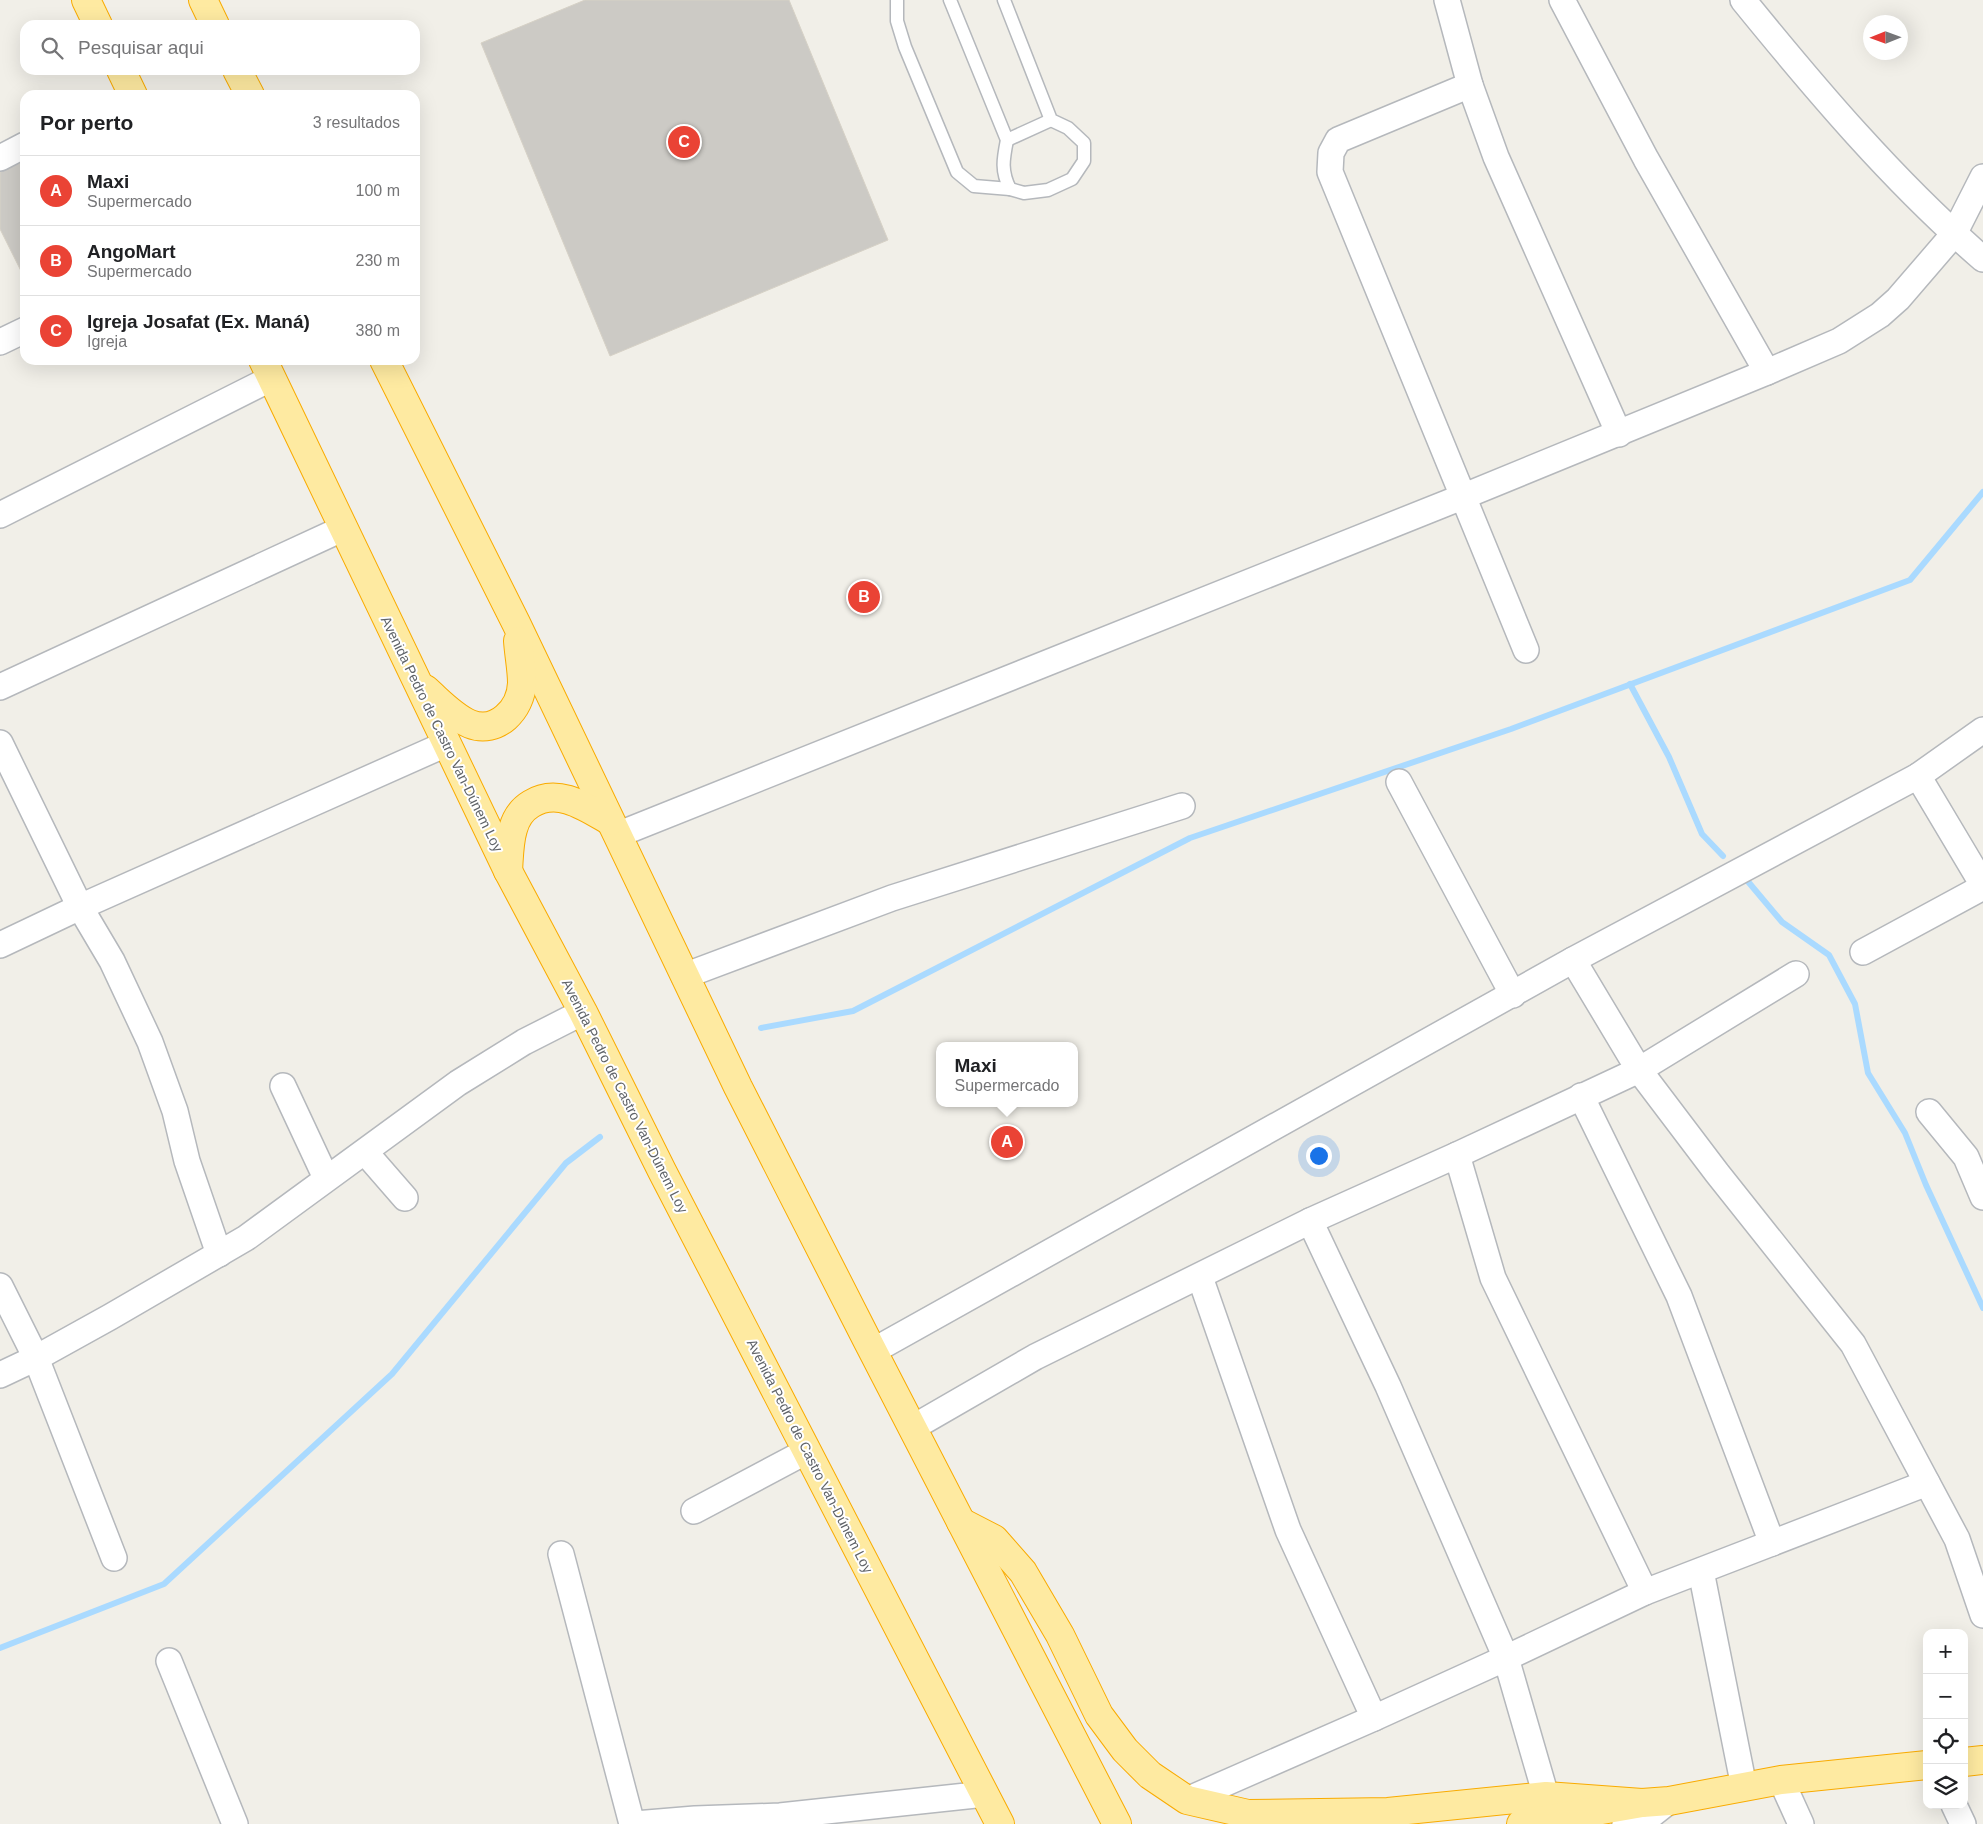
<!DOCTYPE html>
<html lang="pt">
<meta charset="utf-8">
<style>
:root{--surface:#fff;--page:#f6f6f6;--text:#202124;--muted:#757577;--line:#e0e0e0;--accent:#ea4335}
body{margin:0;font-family:Helvetica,sans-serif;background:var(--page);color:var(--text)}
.controls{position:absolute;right:15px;bottom:15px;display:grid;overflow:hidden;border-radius:10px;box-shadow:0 5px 20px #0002}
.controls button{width:45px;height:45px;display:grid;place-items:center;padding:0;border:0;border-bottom:1px solid var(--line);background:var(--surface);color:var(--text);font:25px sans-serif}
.compass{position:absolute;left:1863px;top:15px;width:45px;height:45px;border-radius:50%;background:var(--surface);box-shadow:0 5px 20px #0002;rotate:269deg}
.you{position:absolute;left:1318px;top:1155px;width:18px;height:18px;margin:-12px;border:4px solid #fff;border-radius:50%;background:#1a73e8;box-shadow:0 0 0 8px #1a73e833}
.badge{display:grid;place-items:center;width:32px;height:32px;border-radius:50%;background:var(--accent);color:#fff;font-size:16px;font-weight:700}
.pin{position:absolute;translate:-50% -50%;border:2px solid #fff;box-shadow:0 1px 5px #0006}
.popup{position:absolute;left:936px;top:1042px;width:142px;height:65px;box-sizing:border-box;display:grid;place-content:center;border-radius:10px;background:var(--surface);filter:drop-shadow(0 1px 4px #0005);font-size:16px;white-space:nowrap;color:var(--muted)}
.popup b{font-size:19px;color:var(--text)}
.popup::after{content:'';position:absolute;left:50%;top:100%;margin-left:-10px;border:10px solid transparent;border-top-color:var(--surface)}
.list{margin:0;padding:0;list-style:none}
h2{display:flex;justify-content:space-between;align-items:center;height:65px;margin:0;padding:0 20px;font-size:21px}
h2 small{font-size:16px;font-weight:400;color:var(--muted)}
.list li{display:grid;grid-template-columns:32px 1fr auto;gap:15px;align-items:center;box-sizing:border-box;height:70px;padding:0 20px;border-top:1px solid var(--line)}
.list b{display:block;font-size:19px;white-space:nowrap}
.list p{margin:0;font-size:16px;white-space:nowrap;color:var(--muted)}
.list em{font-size:16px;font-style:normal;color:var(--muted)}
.icon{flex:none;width:28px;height:28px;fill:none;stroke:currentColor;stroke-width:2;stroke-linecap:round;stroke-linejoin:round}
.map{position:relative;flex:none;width:1983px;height:1824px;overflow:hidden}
.search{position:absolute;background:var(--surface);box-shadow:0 5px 20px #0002;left:20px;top:20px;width:400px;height:55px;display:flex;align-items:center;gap:12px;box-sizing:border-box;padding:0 18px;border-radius:15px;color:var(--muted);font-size:19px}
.panel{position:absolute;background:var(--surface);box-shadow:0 5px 20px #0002;left:20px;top:90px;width:400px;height:275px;border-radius:15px}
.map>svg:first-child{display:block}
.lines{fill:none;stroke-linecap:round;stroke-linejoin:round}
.stream{stroke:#aadaff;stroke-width:6}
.building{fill:#cccac5;stroke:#d6d1c6}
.service-casing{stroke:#b5b8bc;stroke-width:15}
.minor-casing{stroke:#b5b8bc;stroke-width:28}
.trunk-casing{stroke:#f9ab00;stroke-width:30}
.service{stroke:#fff;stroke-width:12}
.minor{stroke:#fff;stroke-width:25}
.trunk{stroke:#feeaa1;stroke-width:28}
.labels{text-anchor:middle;stroke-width:4;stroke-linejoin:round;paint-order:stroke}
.street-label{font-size:14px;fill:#5f6368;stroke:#fff}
</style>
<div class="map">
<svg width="1983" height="1824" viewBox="0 0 1983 1824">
<rect width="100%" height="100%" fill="#f1efe8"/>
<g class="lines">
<!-- stream -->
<g class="stream">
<path d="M1630,684l39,73 33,77 21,22"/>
<path d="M1745,878l37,44 47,33 26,49 13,69 37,60 21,52 57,123"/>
<path d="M761,1028l92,-17 337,-173 321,-109 399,-149 73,-88"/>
<path d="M0,1648l164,-64 228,-210 174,-211 34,-26"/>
</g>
</g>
<!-- building -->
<g class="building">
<path d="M585,0h204l99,240 -278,116 -129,-313z"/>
<path d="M25,161v118l-25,-50v-57z"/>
</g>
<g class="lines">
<!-- service casing -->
<g class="service-casing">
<g id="service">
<path d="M897,0v21l8,26 52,125 17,14 36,3"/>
<path d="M950,0l57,140c-4,20 -6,31 3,49l14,4 24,-3 24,-11 12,-18v-18l-16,-15 -17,-8 -47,-120"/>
<path d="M1007,140l44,-20"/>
</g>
</g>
<!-- minor casing -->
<g class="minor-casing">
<g id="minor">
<path d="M1447,0l23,85 26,72 123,277"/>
<path d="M1562,0l84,159 121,213"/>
<path d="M1743,0c74,91 151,182 240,259"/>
<path d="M1470,85l-132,55 -7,13 -1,19 196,478"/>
<path d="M0,158l25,-13"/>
<path d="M0,342l25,-12"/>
<path d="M0,515l272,-137"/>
<path d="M0,687l344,-159"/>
<path d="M0,743l80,164 32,54 38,81 25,69 12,50 32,93"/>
<path d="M1918,776l65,109"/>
<path d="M1399,782l114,213"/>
<path d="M617,835l845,-338 305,-125 72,-31 41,-26 18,-16 56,-65 29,-57"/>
<path d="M0,945l80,-38 366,-163"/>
<path d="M1863,952l120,-65"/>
<path d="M1573,960l66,110 78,103 136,171 104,195 26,76"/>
<path d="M684,976l208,-78 290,-92"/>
<path d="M283,1086l43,92"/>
<path d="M1929,1112l37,45 17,40"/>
<path d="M365,1152l40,46"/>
<path d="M1457,1155l36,123 152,314"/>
<path d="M1310,1221l78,165 118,272 40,138"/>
<path d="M1200,1277l88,253 86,188"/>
<path d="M0,1286l36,72 78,200"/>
<path d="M873,1351l700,-391 345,-184 65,-46"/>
<path d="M0,1375l36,-17 74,-41 136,-79 212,-155 66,-41 59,-30"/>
<path d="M912,1428l123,-71 275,-136 147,-66 182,-85 157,-96"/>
<path d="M694,1511l113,-60"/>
<path d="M1772,1543l155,-60"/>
<path d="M561,1554l71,270"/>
<path d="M1701,1571l43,216"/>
<path d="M169,1661l66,163"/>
<path d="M1781,1780l20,44"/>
<path d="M1187,1800l187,-82 132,-60 139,-66 127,-49 -93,-247 -98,-200"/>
<path d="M1954,1805l9,19"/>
<path d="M635,1824l60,-5 85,-3 205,-22"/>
<path d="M1625,1824l25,-8 19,-15"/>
</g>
</g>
<!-- trunk casing -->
<g class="trunk-casing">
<g id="trunk">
<path d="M86,0l12,25"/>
<path d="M203,0l12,25"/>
<path d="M121,70l12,25"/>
<path d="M237,70l13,25"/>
<path d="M263,360l245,511 75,141 79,159 338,653"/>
<path d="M384,360l132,263 222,464 129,253 250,484"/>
<path d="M425,689c14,12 28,28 45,35 27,11 51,-15 52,-41 0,-13 -3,-28 -4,-42"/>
<path d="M508,871c1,-14 1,-29 5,-42 3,-11 8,-19 18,-25 27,-17 55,3 79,17"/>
<path d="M961,1522l33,17 29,33 37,63 39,80 26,35 25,25 37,25 61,14 140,-2 158,-16 96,7"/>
<path d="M1964,1762l19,-2"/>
<path d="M1521,1824l121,-21 27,-2 112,-21 146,-15"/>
</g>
</g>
<!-- service -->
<use href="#service" class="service"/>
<!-- minor -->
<use href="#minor" class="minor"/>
<!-- trunk -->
<use href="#trunk" class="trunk"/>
</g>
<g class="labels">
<!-- street labels -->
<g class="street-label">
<text transform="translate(442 734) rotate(64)" y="5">Avenida Pedro de Castro Van-Dúnem Loy</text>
<text transform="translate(625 1096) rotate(63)" y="5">Avenida Pedro de Castro Van-Dúnem Loy</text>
<text transform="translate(810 1456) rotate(63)" y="5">Avenida Pedro de Castro Van-Dúnem Loy</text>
</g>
</g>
</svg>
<div class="controls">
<button>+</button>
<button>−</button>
<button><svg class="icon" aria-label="locate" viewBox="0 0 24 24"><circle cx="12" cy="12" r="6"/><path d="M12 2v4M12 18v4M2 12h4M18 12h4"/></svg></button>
<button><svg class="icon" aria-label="layers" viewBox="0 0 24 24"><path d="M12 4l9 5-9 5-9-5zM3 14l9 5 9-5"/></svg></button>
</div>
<svg class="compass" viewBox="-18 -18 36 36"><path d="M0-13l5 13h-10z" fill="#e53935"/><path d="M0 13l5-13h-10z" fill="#757577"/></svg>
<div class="you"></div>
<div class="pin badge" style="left:1007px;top:1142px">A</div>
<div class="popup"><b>Maxi</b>Supermercado</div>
<div class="pin badge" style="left:864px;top:597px">B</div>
<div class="pin badge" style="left:684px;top:142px">C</div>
<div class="search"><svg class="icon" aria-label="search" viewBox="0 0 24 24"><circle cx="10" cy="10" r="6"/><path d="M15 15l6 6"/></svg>Pesquisar aqui</div>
<section class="panel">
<h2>Por perto<small>3 resultados</small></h2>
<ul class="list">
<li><span class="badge">A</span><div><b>Maxi</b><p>Supermercado</p></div><em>100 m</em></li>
<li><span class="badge">B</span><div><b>AngoMart</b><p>Supermercado</p></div><em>230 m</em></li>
<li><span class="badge">C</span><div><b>Igreja Josafat (Ex. Maná)</b><p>Igreja</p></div><em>380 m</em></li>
</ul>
</section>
</div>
